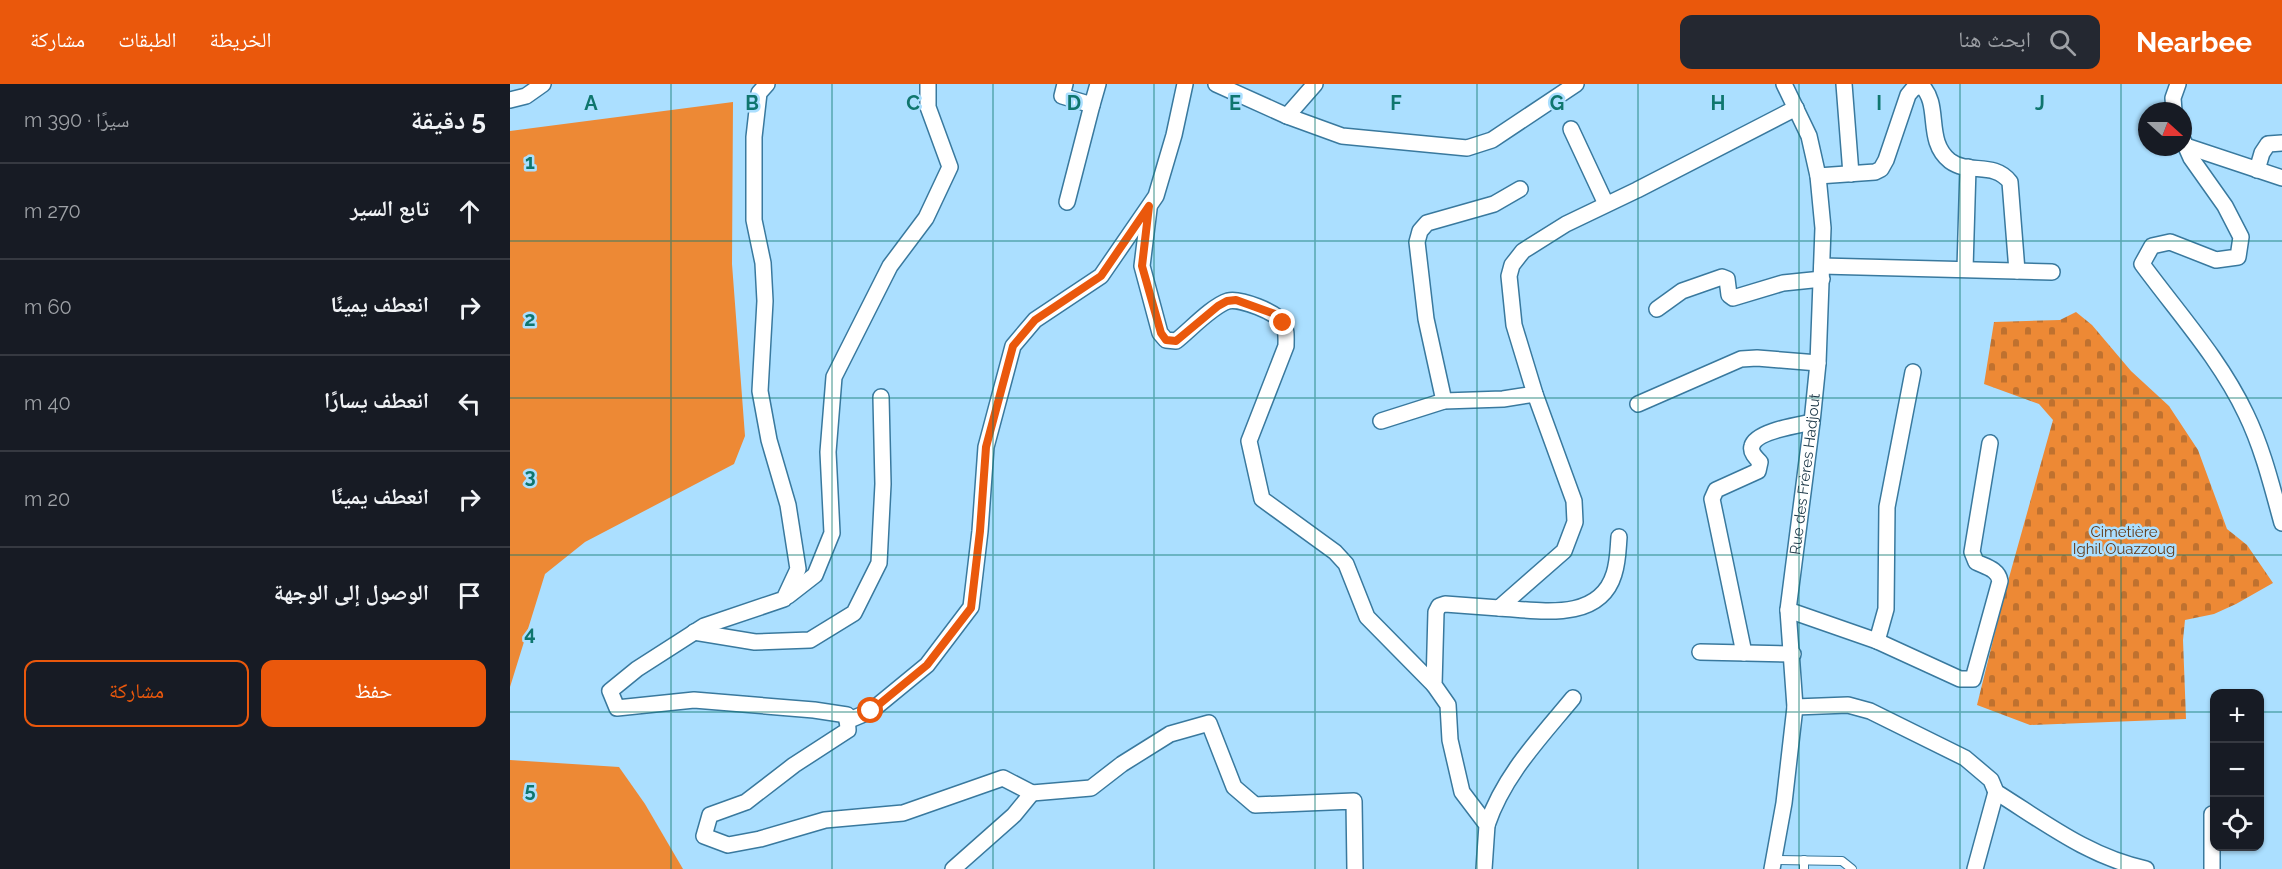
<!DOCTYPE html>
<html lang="ar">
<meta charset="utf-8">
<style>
:root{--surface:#171b24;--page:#242831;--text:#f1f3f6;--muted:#9ea1a6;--line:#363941;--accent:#ea580c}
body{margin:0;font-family:Raleway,"Noto Naskh Arabic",sans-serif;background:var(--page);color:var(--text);direction:rtl}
.controls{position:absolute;right:18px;bottom:18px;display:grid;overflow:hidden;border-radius:12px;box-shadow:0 2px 4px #0004}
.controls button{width:54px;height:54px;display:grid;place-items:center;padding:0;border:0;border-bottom:2px solid var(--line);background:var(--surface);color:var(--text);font:30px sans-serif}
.compass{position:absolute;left:1628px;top:18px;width:54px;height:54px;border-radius:50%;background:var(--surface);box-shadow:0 2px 4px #0004;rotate:111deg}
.stop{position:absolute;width:18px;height:18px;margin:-14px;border:4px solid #ea580c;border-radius:50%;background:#fff}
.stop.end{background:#ea580c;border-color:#fff;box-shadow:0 2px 6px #0008}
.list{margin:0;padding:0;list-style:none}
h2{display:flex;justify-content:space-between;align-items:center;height:78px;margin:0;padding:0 24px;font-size:26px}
h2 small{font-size:20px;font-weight:400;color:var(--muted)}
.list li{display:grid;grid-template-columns:39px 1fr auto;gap:18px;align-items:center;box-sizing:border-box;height:96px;padding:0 24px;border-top:2px solid var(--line)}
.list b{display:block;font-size:22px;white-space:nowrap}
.list em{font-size:20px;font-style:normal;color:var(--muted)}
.actions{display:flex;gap:12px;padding:18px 24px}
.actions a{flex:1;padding:14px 0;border:2px solid var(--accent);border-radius:12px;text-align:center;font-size:21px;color:var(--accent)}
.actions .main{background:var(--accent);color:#fff}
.icon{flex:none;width:33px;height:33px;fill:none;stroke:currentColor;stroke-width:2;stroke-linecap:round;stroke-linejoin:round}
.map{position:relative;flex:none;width:1772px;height:785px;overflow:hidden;direction:ltr}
header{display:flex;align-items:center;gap:36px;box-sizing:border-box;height:84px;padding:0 30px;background:var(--accent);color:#fff}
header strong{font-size:28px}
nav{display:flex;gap:33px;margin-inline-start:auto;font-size:21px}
.search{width:420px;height:54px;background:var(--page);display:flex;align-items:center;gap:15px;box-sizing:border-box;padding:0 21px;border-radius:12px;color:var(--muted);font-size:22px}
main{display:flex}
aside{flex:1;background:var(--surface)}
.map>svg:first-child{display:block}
.green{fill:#ed8935}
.cemetery{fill:url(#cemetery-stones)}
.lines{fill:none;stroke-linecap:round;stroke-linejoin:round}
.service-casing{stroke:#39799e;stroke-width:10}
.minor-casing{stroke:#39799e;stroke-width:18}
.service{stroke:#fff;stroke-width:8}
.minor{stroke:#fff;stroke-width:15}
.route{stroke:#ea580c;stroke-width:8}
.grid{fill:none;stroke:#0f766e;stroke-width:1.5;stroke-opacity:0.55}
.labels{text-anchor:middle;stroke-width:5;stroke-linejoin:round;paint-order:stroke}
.street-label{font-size:15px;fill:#1d3848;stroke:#abdfff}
.park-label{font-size:15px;fill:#623917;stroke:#abdfff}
.grid-label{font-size:20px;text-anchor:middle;font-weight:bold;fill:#0f766e;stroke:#abdfff;stroke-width:5;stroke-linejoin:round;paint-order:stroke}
</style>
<header>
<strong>Nearbee</strong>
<div class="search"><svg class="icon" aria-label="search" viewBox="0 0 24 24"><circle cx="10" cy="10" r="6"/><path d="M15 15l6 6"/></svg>ابحث هنا</div>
<nav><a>الخريطة</a><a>الطبقات</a><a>مشاركة</a></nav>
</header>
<main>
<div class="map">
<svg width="1772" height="785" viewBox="0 0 1772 785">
<defs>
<pattern id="cemetery-stones" width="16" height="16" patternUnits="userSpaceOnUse" patternTransform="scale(1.5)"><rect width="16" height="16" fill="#ed8935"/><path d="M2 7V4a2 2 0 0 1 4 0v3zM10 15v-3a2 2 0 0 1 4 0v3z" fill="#bf712f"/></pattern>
</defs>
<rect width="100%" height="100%" fill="#abdfff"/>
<!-- green -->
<g class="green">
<path d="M223,18l-1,162 13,172 -11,28 -149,78 -40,32 -35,113v-556z"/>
<path d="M0,676l109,7 26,37 38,65h-173z"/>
</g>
<!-- cemetery -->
<path class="cemetery" d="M1566,228l16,13 39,46 38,35 29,44 29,79 20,16 26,38 -37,21 -22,10 -29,6 -2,20 3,79 -156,6 -53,-20 28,-113 48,-172 -14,-16 -55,-20 10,-62 66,-2z"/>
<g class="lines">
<!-- service casing -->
<g class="service-casing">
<g id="service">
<path d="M1265,776l67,1 10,8"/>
<path d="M1294,776v9"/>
</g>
</g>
<!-- minor casing -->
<g class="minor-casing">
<g id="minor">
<path d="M257,0l-8,9 -5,44v83l9,43 2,38 -5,90 9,49 19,65 10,64 -14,30 -80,27 -67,43 -27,22 7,17 77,-8 120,10 33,5 1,15 -54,35 -48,37 -36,13 -6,21 24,9 32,-6 65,-19 78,-7 100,-35 29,15 -18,22 -61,54"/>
<path d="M555,0l-3,12 30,9 6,-21"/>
<path d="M706,0l71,32 28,-32"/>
<path d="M1334,0l7,90"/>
<path d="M0,16l16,-4 17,-12"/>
<path d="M1664,27l-1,-13 5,-14"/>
<path d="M777,32l55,20 125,12 25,-8 84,-56"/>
<path d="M1061,45l35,75"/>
<path d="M1673,56l8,18 34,48 16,31 -3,20 -22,3 -46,-18 -18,4 -10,18c36,49 78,95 104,150 17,35 26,73 36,109"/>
<path d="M1676,62l96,32"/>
<path d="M1747,86l5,-17 6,-9 14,-1"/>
<path d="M1308,92l57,-4 6,-3 5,-9 22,-65 5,-6 8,-4c21,20 3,55 29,76 19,14 44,0 60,21l7,89"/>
<path d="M557,118l25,-97"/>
<path d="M639,125l-7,57 18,67 6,7 10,1c14,-11 36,-35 52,-40 12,-3 49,11 55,22 4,7 3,15 3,23l-37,95 13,58 73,53 11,12 21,53 67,68"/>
<path d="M1312,182l230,6"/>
<path d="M1455,185l3,-102"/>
<path d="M1147,225l25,-18 40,-14 5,2 2,16 4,3 50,-15 39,-4"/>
<path d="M934,317l-18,-82 -9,-77 3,-11 7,-8 67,-19 26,-15"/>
<path d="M1128,320l103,-45 16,-1 61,5"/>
<path d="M871,337l63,-20 59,-2 32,-5"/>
<path d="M278,512l27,-21 17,-42 -4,-81 6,-75 56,-111 36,-48 24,-51 -22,-60v-23"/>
<path d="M989,524c39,2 100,15 115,-34 4,-12 4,-24 5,-37"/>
<path d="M1278,526l89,31 83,38h13l27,-98c-2,-12 -14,-14 -24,-19l-4,-10 18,-109"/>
<path d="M184,548l61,10 55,-2 44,-27 25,-50 4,-79 -2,-87"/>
<path d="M1367,557l9,-32 1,-102 26,-135"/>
<path d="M1190,568l93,2"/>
<path d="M1234,569l-32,-154 4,-9 42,-19 2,-9c-4,-4 -10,-10 -8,-16 4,-15 47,-21 60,-24"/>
<path d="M1285,623l53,-2 22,6 95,47 26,22 5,12c48,30 93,65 150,77"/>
<path d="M337,637l24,-10 56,-46 44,-58 9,-76 6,-84 27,-101 22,-26 66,-44 55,-80 18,-61 11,-51"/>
<path d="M522,709l59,-5 31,-24 48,-30 39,-11 25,64 21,18 99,-4 1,68"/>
<path d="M1702,730v55"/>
<path d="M977,741c17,-50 53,-87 86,-127"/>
<path d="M974,785l3,-44 -25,-33 -12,-52 -2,-35 -14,-20 2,-73 3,-6 6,-2 54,4 65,-57 11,-29 -1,-21 -39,-107 -21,-69 -5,-49 3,-11 11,-14 43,-27 71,-34 159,-82"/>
<path id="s1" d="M1262,785l12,-66 11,-96 -7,-97 24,-188 6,-59 5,-135 -5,-52 -9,-40 -25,-52"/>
<path d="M1465,785l21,-77"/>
</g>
</g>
<!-- service -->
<use href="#service" class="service"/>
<!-- minor -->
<use href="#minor" class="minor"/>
</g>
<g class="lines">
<!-- route -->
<path class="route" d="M361,627l56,-46 44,-57 9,-77 6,-84 27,-101 22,-26 66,-44 48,-70 -7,60 19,67 5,7 10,1 42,-35 9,-5 9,-1 39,14 8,9"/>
</g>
<!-- grid -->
<path class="grid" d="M161,0v785M322,0v785M483,0v785M644,0v785M805,0v785M967,0v785M1128,0v785M1289,0v785M1450,0v785M1611,0v785M0,157h1772M0,314h1772M0,471h1772M0,628h1704M1750,628h22"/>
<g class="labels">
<!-- street labels -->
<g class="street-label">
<text dy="5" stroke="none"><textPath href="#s1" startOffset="398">Rue des Frères Hadjout</textPath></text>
</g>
<!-- park labels -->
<g class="park-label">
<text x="1614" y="453">Cimetière<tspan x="1614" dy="17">Ighil Ouazzoug</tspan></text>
</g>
</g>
<g class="grid-label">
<text x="81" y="26">A</text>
<text x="242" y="26">B</text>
<text x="403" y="26">C</text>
<text x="564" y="26">D</text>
<text x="725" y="26">E</text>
<text x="886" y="26">F</text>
<text x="1047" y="26">G</text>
<text x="1208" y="26">H</text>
<text x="1369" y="26">I</text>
<text x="1530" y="26">J</text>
<text x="20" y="85">1</text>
<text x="20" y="242">2</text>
<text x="20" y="399">3</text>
<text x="20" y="556">4</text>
<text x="20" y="713">5</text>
</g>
</svg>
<div class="controls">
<button>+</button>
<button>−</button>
<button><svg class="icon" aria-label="locate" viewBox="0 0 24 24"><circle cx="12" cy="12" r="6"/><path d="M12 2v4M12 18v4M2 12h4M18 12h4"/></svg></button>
</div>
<svg class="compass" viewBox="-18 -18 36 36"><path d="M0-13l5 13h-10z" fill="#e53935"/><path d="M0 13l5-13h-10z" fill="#9ea1a6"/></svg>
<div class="stop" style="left:361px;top:627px"></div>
<div class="stop end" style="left:773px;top:239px"></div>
</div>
<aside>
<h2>5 دقيقة<small>سيرًا · 390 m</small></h2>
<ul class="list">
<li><svg class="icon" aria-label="ahead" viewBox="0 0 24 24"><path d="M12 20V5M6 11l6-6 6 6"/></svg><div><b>تابع السير</b></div><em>270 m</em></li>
<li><svg class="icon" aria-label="right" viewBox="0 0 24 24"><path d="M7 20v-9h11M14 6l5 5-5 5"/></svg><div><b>انعطف يمينًا</b></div><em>60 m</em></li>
<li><svg class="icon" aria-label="left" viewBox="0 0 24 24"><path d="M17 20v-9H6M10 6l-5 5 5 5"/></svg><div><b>انعطف يسارًا</b></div><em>40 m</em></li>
<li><svg class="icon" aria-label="right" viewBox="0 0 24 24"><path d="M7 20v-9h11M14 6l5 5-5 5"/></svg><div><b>انعطف يمينًا</b></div><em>20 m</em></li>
<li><svg class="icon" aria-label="arrive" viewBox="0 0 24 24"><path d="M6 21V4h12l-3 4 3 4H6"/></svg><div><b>الوصول إلى الوجهة</b></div></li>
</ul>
<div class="actions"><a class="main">حفظ</a><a>مشاركة</a></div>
</aside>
</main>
